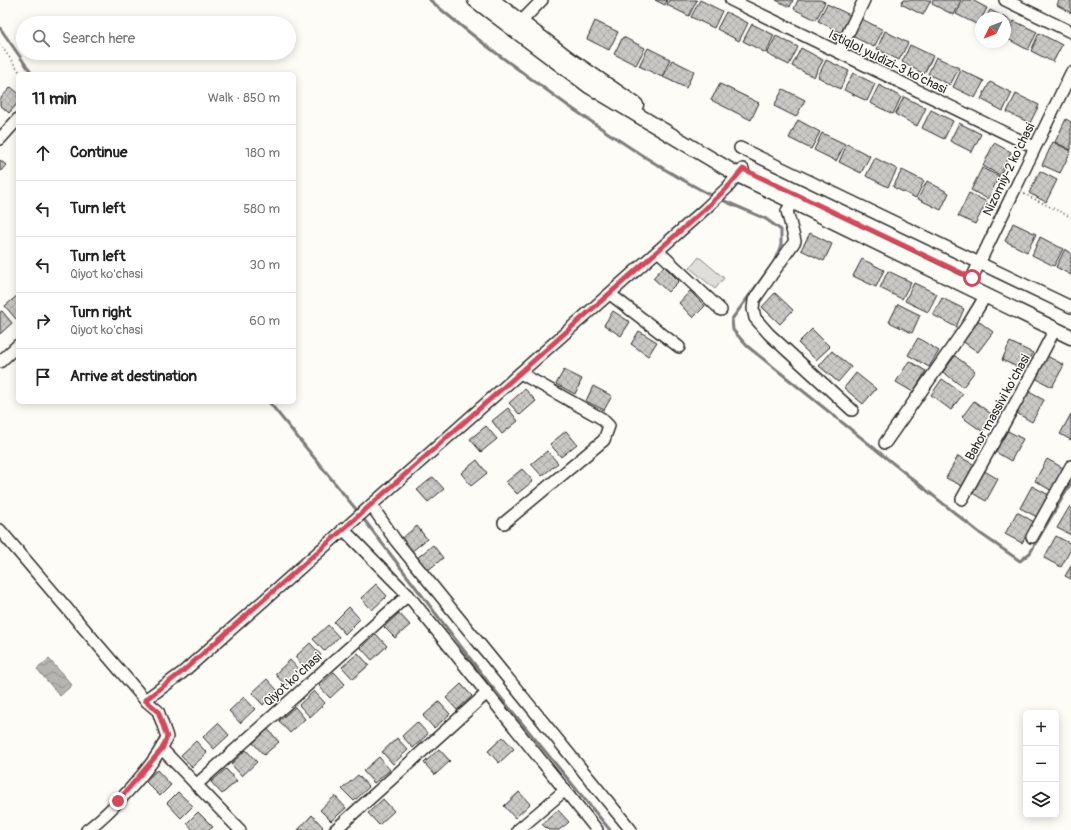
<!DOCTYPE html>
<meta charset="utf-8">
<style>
:root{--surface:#fff;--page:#f6f6f6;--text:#222;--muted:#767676;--line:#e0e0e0}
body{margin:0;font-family:Pangolin,sans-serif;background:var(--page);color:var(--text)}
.controls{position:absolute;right:12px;bottom:12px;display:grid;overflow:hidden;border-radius:6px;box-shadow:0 2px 10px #0003}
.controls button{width:36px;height:36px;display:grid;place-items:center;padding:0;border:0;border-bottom:1px solid var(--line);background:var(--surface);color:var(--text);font:20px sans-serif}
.compass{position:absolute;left:975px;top:12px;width:36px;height:36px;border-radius:50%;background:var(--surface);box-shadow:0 2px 10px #0003;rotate:227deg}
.stop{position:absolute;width:12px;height:12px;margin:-9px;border:3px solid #d1495b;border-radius:50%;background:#fff}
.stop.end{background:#d1495b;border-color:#fff;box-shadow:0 1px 4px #0008}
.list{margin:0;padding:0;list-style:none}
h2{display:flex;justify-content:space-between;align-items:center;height:52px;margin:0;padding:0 16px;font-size:17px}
h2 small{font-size:13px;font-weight:400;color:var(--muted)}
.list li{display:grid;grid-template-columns:26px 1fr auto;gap:12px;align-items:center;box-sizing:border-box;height:56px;padding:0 16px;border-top:1px solid var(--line)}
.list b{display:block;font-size:15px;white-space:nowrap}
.list p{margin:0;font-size:13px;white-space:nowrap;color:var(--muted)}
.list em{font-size:13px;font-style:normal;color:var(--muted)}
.icon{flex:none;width:22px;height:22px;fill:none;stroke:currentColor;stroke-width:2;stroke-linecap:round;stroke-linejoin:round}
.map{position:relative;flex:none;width:1071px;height:830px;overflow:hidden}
.search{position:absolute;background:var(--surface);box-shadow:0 2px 10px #0003;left:16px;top:16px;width:280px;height:44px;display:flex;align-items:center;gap:10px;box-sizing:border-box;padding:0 14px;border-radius:22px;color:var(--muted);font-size:15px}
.panel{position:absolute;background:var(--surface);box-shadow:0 2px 10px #0003;left:16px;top:72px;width:280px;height:332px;border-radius:6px}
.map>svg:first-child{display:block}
.green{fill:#dfdeda;stroke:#858482}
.water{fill:url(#water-waves);stroke:#7e7d7b}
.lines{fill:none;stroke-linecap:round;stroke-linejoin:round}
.stream{stroke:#7e7d7b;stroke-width:3}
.building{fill:url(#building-cross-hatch);stroke:#2b2b2b}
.minor-casing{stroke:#2b2b2b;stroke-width:14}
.major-casing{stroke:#2b2b2b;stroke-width:17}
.path{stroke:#2b2b2b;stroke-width:1.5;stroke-dasharray:1 3;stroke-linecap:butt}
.minor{stroke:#fdfcf7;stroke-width:11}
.major{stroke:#fdfcf7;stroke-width:14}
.route{stroke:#d1495b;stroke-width:5}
.labels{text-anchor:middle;stroke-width:3;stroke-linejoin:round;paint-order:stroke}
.street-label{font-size:13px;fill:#2b2b2b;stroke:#fdfcf7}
</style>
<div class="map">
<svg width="1071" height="830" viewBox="0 0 1071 830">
<defs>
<pattern id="water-waves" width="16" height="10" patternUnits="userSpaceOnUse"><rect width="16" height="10" fill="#b5b4b1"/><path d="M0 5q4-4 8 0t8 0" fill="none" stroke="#939390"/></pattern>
<pattern id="building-cross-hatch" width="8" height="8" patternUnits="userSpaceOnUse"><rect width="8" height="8" fill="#c9c8c4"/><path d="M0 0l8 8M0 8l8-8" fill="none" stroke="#adaca9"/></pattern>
</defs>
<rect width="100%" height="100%" fill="#fdfcf7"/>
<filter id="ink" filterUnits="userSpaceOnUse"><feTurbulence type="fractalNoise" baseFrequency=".025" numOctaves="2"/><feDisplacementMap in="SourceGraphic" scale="8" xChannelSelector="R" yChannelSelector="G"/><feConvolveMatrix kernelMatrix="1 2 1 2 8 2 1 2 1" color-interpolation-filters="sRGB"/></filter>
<g filter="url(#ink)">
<!-- green -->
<path class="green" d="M699,257l25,21 -9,11 -25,-21z"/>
<!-- water -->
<path class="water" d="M49,659l23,26 -12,11 -23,-27z"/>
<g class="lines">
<!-- stream -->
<g class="stream">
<path d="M430,0c45,39 93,73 140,107 47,32 94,65 145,90"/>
<path d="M0,28l32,46"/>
<path d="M720,199l46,20 15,11v15l-7,17 -42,57 1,11 14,16 234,188 39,27 10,-8 41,-70"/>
<path d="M269,402l90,111"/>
<path d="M362,517l126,165 122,148"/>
</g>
</g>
<!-- building -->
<g class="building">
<path d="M655,0h12l-2,5z"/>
<path d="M669,0h28l-8,16 -22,-11z"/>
<path d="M700,0l22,11 -8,17 -23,-11z"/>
<path d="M776,0h17l-3,7z"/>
<path d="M798,0h22l5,2 -9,18 -22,-11z"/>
<path d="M903,0h28l-8,15 -22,-11z"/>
<path d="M933,0h28l-7,15 -22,-11z"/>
<path d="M963,0h9l15,8 -9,17 -22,-11z"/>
<path d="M1059,0h12v13l-14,-8z"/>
<path d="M827,4l23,11 -9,18 -23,-12z"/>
<path d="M990,10l22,11 -7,15v-18h-19z"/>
<path d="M726,12l22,11 -9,18 -22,-12z"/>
<path d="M860,18l23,12 -9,17 -22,-11z"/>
<path d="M595,21l23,11 -9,18 -22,-11z"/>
<path d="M1014,21l23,11 -9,18 -22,-12z"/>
<path d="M752,24l22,11 -8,18 -23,-12z"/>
<path d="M885,31l23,12 -9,17 -22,-11z"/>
<path d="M1039,33l23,12 -9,17 -22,-11z"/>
<path d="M776,36l22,11 -9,18 -22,-11z"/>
<path d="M623,37l22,11 -9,17 -22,-11z"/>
<path d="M910,45l23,11 -9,18 -22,-12z"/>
<path d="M648,48l22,11 -8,18 -23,-11z"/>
<path d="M801,48l22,12 -9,17 -22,-11z"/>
<path d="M936,57l23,11 -9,17 -22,-11z"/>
<path d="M672,60l22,11 -8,17 -23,-11z"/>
<path d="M826,60l23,11 -9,18 -22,-12z"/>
<path d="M961,70l23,11 -9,17 -22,-11z"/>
<path d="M853,73l22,11 -8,17 -23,-11z"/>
<path d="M990,82l22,11 -9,18 -22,-12z"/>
<path d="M720,84l39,19 -8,17 -40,-20z"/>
<path d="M879,85l22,12 -8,17 -23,-11z"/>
<path d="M11,87l7,6v10l-9,10 -9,-8v-6z"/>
<path d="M783,89l22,11 -9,17 -22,-11z"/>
<path d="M1016,94l23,11 -9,18 -23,-11z"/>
<path d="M904,97l22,11 -9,18 -22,-12z"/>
<path d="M931,110l22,11 -9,18 -22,-11z"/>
<path d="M1066,119l5,3v28l-16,-8z"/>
<path d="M798,120l22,12 -9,17 -22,-11z"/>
<path d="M959,123l22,11 -9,18 -22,-11z"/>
<path d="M822,133l23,11 -9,17 -22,-11z"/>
<path d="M1053,142l18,9 -11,22 -18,-8z"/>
<path d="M994,143l17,9 -11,23 -17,-9z"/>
<path d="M847,144l23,12 -9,17 -22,-11z"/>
<path d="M875,158l22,11 -9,18 -22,-11z"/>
<path d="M0,160l6,5 -6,7z"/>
<path d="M982,168l17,8 -11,23 -17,-9z"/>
<path d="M902,170l22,11 -8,17 -23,-11z"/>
<path d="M1040,171l17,9 -11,22 -17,-9z"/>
<path d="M927,181l22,12 -8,17 -23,-11z"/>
<path d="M969,193l18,9 -12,22 -17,-8z"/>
<path d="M1013,223l23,11 -9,18 -22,-11z"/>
<path d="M810,233l22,11 -8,17 -23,-11z"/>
<path d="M1040,237l23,12 -9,17 -22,-11z"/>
<path d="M1065,249l6,4v22l-15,-8z"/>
<path d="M862,259l22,11 -8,17 -23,-11z"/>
<path d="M664,266l15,15 -11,11 -15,-14z"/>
<path d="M888,271l23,11 -9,17 -22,-11z"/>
<path d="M914,283l23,11 -9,18 -23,-11z"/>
<path d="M690,291l15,15 -12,12 -14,-15z"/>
<path d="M775,293l18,17 -13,14 -18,-17z"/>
<path d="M18,295v22l-2,2 -11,-13z"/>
<path d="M942,298l22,11 -8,18 -23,-12z"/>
<path d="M898,304l22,11 -8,18 -23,-11z"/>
<path d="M2,311l10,12 -12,11v-22z"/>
<path d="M613,311l17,11 -9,14 -17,-11z"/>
<path d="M977,320l16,12 -15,20 -16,-11z"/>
<path d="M812,329l18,18 -14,13 -18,-17z"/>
<path d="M639,331l18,11 -9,14 -17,-12z"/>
<path d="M918,338l21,13 -10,16 -21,-12z"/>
<path d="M1010,342l23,11 -9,17 -22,-10z"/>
<path d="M832,351l19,16 -13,15 -19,-16z"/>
<path d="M955,356l20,15 -12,16 -20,-15z"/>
<path d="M1047,356l17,9 -12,22 -17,-9z"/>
<path d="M909,361l17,10 -13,21 -17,-10z"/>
<path d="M564,370l18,9 -7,15 -19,-10z"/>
<path d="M856,373l20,16 -13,15 -19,-16z"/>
<path d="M942,379l21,15 -12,16 -20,-15z"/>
<path d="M593,386l19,10 -8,14 -18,-9z"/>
<path d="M525,389l11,12 -16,14 -11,-12z"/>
<path d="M1027,391l17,9 -12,22 -17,-10z"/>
<path d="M974,401l20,15 -11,16 -21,-15z"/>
<path d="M508,408l10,13 -16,13 -10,-13z"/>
<path d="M1071,414v26l-11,-6z"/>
<path d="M486,426l11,13 -16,13 -11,-13z"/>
<path d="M1006,430l17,9 -12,22 -17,-10z"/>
<path d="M566,431l11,13 -16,13 -11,-13z"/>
<path d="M547,451l11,12 -16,13 -11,-12z"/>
<path d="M958,456l17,9 -11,22 -18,-9z"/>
<path d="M1047,459l18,10 -13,22 -17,-10z"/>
<path d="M477,460l10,13 -16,13 -10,-13z"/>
<path d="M522,469l11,12 -16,13 -11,-12z"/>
<path d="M981,469l17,10 -12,22 -17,-10z"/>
<path d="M433,477l11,12 -16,13 -11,-12z"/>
<path d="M1032,486l17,9 -12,22 -17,-9z"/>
<path d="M1070,506l1,1v28l-14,-7z"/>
<path d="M1017,512l17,10 -12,21 -17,-9z"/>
<path d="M417,526l10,13 -16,13 -10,-13z"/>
<path d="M1056,536l15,8v5l-10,18 -17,-9z"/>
<path d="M433,545l10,13 -16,13 -10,-13z"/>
<path d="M1071,566v13l-6,-3z"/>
<path d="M376,584l11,12 -15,14 -11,-12z"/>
<path d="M349,607l11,12 -15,15 -11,-12z"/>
<path d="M399,613l11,12 -15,13 -11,-11z"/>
<path d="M328,625l11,12 -15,14 -11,-12z"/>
<path d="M376,634l11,12 -15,14 -11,-12z"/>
<path d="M310,643l11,12 -15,14 -11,-12z"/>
<path d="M358,653l11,12 -16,14 -11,-12z"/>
<path d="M290,660l11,12 -15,14 -11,-12z"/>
<path d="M334,672l11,12 -15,14 -11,-12z"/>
<path d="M267,679l11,12 -15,14 -11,-12z"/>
<path d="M461,684l11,12 -15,14 -11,-12z"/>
<path d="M314,691l11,12 -15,14 -11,-12z"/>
<path d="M244,697l11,12 -15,14 -11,-12z"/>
<path d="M439,702l11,12 -16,14 -11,-12z"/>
<path d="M295,707l10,12 -15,14 -11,-12z"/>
<path d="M417,722l11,12 -15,14 -11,-12z"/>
<path d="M218,723l11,12 -15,14 -11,-12z"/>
<path d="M268,729l11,13 -15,13 -11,-12z"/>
<path d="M503,737l11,12 -15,14 -11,-12z"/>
<path d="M397,738l11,12 -15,14 -11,-12z"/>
<path d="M196,741l11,12 -15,14 -11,-12z"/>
<path d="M439,749l11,12 -15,14 -11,-12z"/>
<path d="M246,750l11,12 -15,14 -11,-12z"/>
<path d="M379,757l11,13 -16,13 -11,-12z"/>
<path d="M226,769l11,12 -15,13 -11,-12z"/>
<path d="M157,770l14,15 -11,11 -15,-15z"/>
<path d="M358,775l11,12 -15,14 -12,-12z"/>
<path d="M178,792l15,14 -12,12 -14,-15z"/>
<path d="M519,792l11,12 -15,14 -11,-12z"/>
<path d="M335,796l11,12 -15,13 -11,-11z"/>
<path d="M383,799l11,12 -15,14 -11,-12z"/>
<path d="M558,810l11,12 -10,8h-11l-6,-6z"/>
<path d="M198,812l15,15 -4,3h-16l-6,-7z"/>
<path d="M312,815l11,12 -3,3h-22z"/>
</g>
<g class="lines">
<!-- minor casing -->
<g class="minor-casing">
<g id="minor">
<path d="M731,0l303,147"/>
<path d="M1005,0l66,32"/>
<path d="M515,28l27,-28"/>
<path d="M839,52l25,-52"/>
<path d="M0,139l18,-20"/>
<path d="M740,148l331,159"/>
<path d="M793,201l-6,10 8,30 -41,59 -1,9 2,9 14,16 83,76"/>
<path d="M658,251l63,59"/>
<path d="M972,278l99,-205"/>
<path d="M610,294l69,53"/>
<path d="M0,362l18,-17"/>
<path d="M885,443l84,-120 17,-28"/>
<path d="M962,499l68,-122 25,-48"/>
<path d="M371,505l25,36 235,289"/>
<path d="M504,523l100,-83 5,-14 -8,-8 -81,-45"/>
<path d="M343,529l65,66 189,235"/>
<path d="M0,530l145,170 13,11 9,26c-11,27 -56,75 -80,93"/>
<path d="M1032,537l39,-71"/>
<path d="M145,700l37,-27 523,-464 22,-21 16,-19"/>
<path d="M162,749l78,81"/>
<path d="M196,785l212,-190"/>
<path d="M335,830l152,-137"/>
<path d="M518,830l46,-39"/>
</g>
</g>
<!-- major casing -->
<g class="major-casing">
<g id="major">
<path d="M475,0l114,86 149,89 333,162"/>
<path d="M492,0l77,59 67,46"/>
</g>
</g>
<!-- path -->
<g class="path">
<path d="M0,44l21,30"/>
<path d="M1024,194l47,23"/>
</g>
<!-- minor -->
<use href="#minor" class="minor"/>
<!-- major -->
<use href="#major" class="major"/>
</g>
</g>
<g class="lines" filter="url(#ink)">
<!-- route -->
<path class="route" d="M118,801l44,-52 5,-12 -9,-26 -13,-11 37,-28 523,-463 22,-21 16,-19 229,109"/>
</g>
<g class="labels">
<!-- street labels -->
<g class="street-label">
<text transform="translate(888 61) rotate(26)" y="5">Istiqlol yuldizi-3 ko'chasi</text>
<text transform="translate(1008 169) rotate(-64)" y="5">Nizomiy-2 ko'chasi</text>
<text transform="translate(997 407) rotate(-61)" y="5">Bahor massivi ko'chasi</text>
<text transform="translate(292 679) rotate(-42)" y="5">Qiyot ko'chasi</text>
</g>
</g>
</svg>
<div class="controls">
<button>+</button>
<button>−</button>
<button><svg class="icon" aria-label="layers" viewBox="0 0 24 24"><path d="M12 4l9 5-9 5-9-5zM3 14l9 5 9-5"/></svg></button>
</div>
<svg class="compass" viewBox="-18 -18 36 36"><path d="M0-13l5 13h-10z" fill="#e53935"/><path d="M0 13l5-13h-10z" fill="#767676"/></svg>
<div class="stop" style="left:972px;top:278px"></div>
<div class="stop end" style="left:118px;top:801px"></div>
<div class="search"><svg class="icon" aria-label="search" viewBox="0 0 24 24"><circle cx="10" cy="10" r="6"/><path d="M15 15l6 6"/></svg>Search here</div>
<section class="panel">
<h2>11 min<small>Walk · 850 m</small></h2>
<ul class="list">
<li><svg class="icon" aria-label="ahead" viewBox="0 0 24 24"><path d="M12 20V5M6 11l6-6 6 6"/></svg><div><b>Continue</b></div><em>180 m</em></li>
<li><svg class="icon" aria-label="left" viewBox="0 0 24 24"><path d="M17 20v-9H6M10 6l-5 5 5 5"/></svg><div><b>Turn left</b></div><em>580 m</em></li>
<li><svg class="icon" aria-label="left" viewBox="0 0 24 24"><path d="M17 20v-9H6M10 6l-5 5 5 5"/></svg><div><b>Turn left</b><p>Qiyot ko'chasi</p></div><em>30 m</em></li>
<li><svg class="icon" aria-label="right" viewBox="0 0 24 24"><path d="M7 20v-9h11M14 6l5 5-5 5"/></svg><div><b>Turn right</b><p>Qiyot ko'chasi</p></div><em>60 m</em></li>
<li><svg class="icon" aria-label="arrive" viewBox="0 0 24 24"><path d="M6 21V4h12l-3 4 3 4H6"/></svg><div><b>Arrive at destination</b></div></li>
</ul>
</section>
</div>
